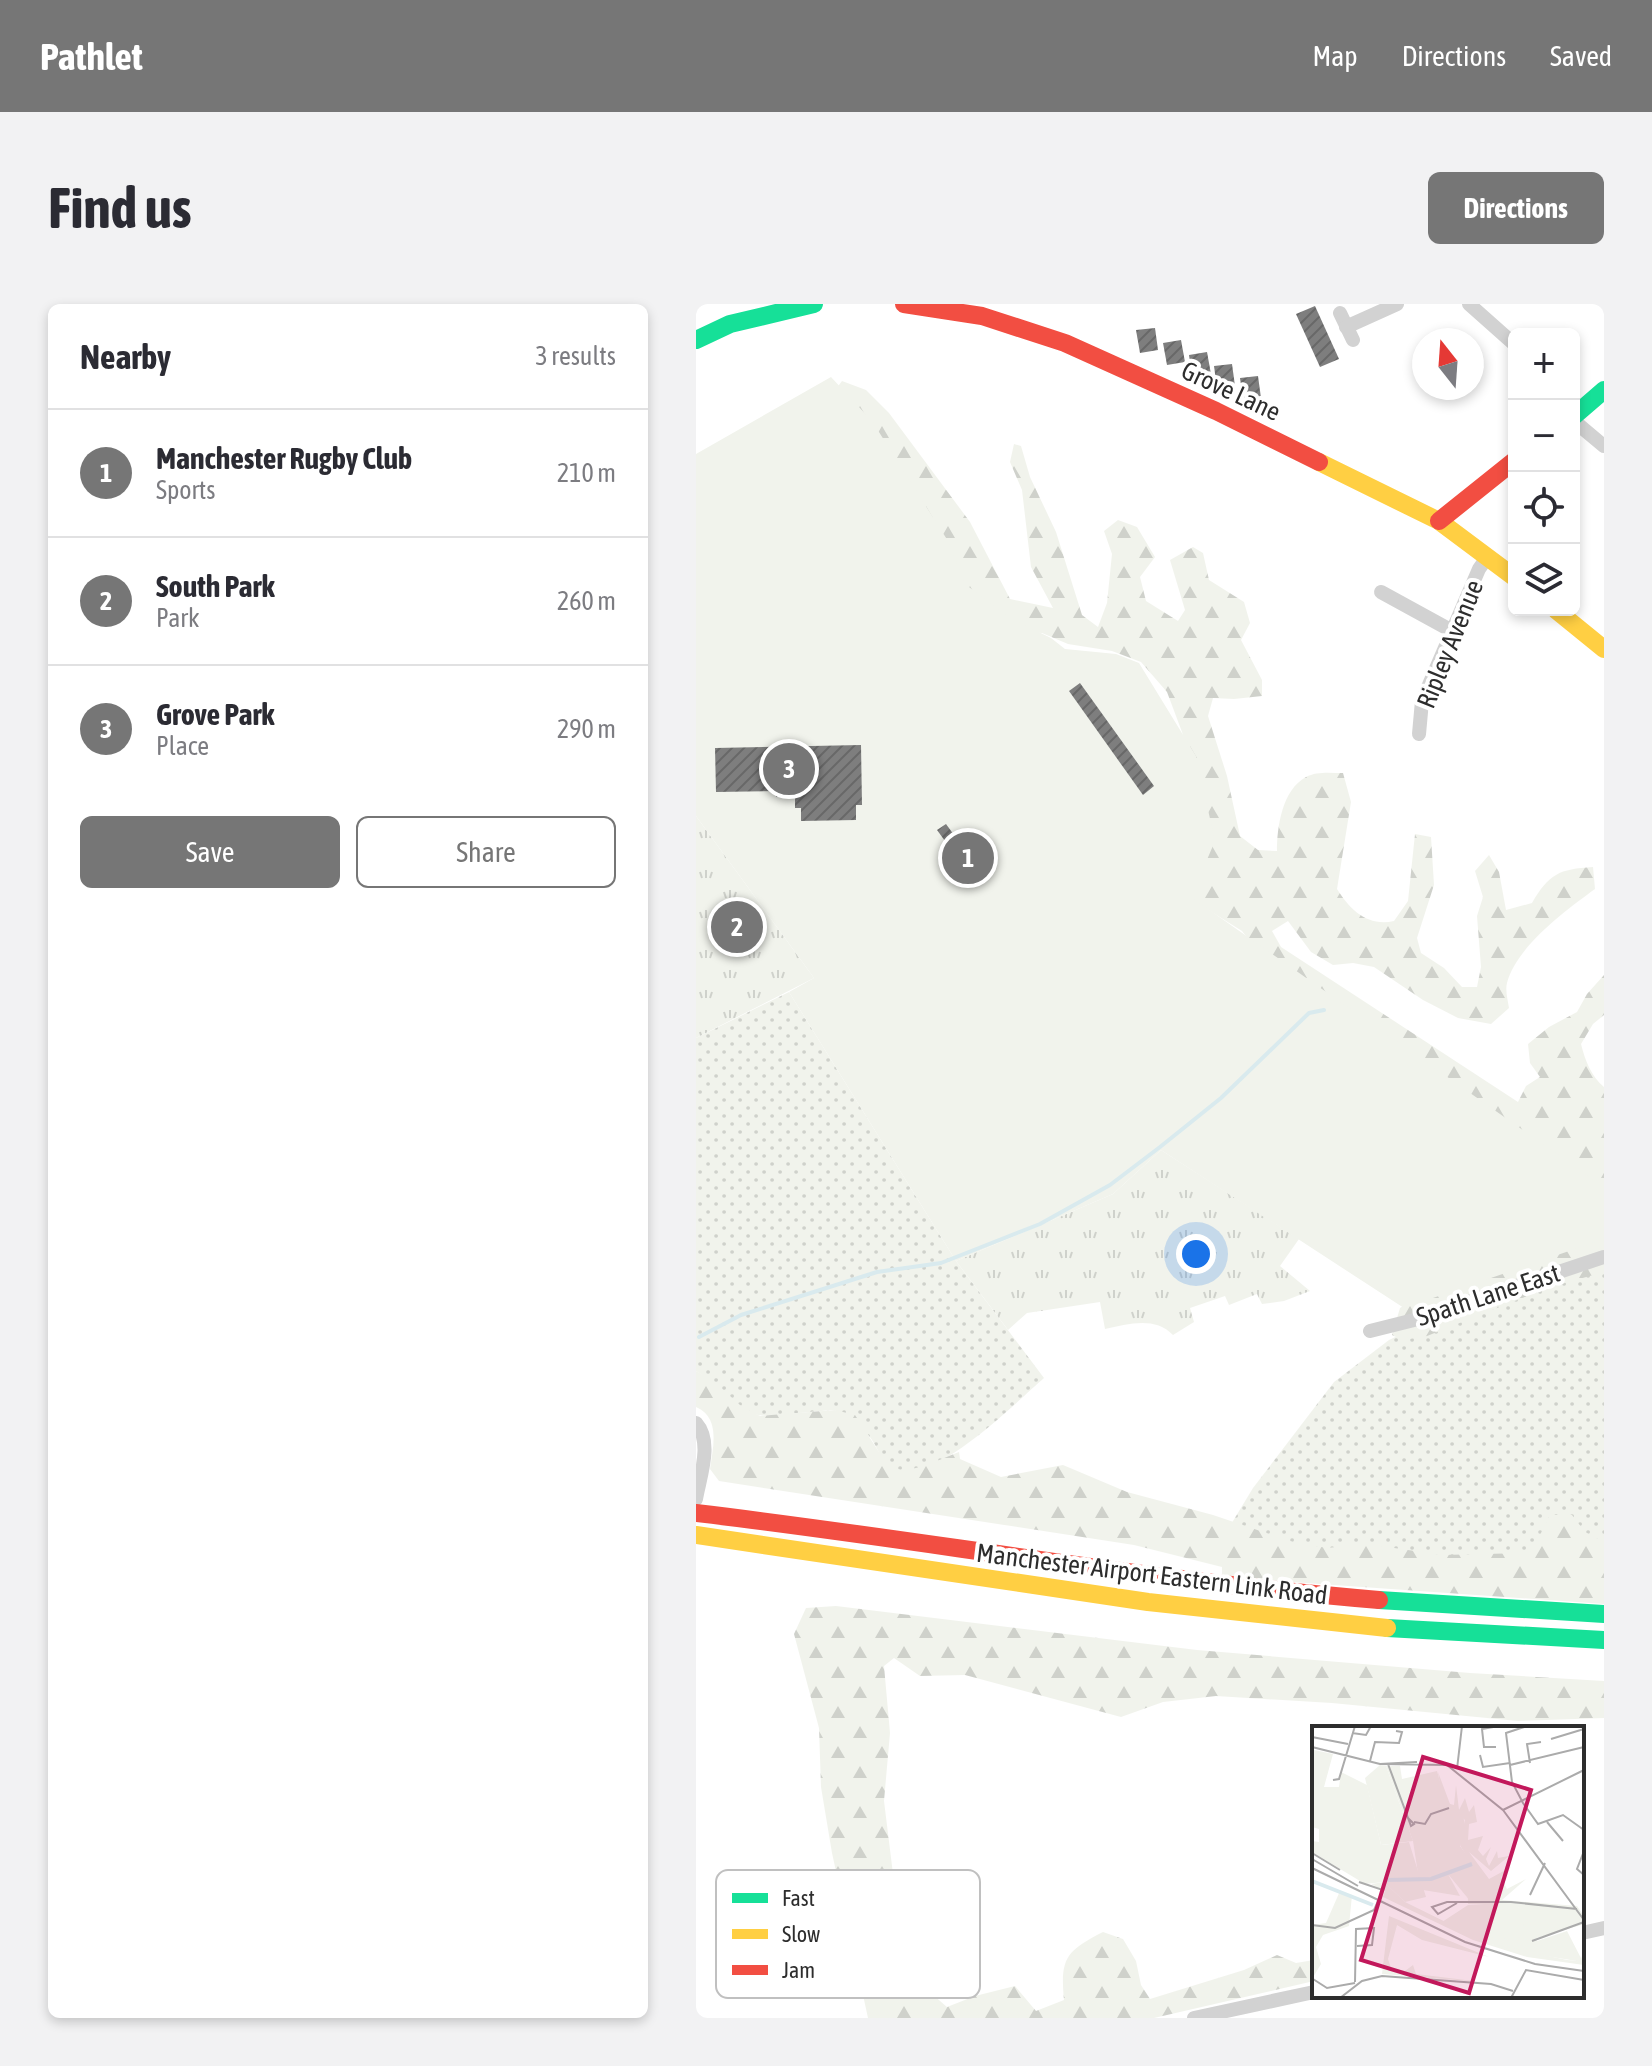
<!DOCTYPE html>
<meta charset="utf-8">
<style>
:root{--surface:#fff;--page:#f2f2f3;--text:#2b2b33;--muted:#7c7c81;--line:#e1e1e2;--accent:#767676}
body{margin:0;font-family:"Asap Condensed",sans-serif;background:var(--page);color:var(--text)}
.controls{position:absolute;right:24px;top:24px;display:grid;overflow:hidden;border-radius:12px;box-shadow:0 4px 12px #0003}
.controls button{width:72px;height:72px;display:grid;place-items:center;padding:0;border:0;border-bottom:2px solid var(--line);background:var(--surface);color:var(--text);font:40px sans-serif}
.compass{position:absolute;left:716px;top:24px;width:72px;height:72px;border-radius:50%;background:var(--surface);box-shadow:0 4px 12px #0003;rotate:343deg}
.you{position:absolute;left:500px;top:950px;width:28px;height:28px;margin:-20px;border:6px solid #fff;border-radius:50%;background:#1a73e8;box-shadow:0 0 0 12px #1a73e833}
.badge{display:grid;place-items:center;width:52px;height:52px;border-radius:50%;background:var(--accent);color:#fff;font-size:26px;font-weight:700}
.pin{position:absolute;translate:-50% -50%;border:4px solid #fff;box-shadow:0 2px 8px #0006}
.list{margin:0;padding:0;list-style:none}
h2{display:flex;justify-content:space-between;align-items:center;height:104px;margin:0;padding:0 32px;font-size:34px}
h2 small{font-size:26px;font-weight:400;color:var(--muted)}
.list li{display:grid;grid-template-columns:52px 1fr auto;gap:24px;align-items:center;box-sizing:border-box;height:128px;padding:0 32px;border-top:2px solid var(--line)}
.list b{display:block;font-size:30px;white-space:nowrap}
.list p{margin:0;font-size:26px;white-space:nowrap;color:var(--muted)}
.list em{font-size:26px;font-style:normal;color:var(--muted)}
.actions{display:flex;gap:16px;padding:24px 32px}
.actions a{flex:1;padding:18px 0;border:2px solid var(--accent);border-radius:12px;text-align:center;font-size:28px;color:var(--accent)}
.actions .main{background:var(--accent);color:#fff}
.icon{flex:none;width:44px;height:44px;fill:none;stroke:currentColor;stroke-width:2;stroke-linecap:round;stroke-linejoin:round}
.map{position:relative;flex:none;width:908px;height:1714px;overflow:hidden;border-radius:12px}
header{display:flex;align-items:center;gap:48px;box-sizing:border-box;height:112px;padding:0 40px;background:var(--accent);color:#fff}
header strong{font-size:38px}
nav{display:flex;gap:44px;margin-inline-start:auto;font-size:28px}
.intro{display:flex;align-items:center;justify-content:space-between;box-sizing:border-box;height:192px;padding:0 48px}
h1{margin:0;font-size:56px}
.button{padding:20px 36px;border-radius:12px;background:var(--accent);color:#fff;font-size:28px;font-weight:700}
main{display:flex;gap:48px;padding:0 48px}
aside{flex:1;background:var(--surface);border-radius:12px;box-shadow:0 4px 12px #0003}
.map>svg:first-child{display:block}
.grass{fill:url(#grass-dots)}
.forest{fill:url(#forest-firs)}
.park{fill:url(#park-tufts)}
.pitch{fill:#f1f3ec}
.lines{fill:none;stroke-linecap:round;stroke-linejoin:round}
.stream{stroke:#d9eaee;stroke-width:4}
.building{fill:url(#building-hatch)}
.street{stroke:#d2d2d2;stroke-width:14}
.fast{stroke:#16e098;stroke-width:18}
.slow{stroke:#ffcf43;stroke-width:18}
.jam{stroke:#f24e42;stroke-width:18}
.labels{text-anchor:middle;stroke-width:8;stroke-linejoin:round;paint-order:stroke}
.street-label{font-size:26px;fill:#2d2d2d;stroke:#fff}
.inset-river{fill:none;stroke:#d9eaee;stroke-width:4}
.inset-road{fill:none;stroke:#ababab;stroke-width:2}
.view{fill:#c2185b;fill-opacity:0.15;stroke:#c2185b;stroke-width:4}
.inset-edge{fill:none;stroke:#2d2d2d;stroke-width:4}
.key{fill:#fff;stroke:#c0c0c0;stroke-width:2}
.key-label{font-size:22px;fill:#2d2d2d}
</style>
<header>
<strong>Pathlet</strong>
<nav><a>Map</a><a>Directions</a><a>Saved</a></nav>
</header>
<div class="intro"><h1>Find us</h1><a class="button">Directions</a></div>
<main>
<aside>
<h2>Nearby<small>3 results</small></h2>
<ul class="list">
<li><span class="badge">1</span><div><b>Manchester Rugby Club</b><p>Sports</p></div><em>210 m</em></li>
<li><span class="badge">2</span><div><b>South Park</b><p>Park</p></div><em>260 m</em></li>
<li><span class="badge">3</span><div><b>Grove Park</b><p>Place</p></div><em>290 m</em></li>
</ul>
<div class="actions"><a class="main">Save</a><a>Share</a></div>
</aside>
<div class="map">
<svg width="908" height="1714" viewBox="0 0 908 1714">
<defs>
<pattern id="grass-dots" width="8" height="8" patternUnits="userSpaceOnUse" patternTransform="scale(2)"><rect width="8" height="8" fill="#f1f3ec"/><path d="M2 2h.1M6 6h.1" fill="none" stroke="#cfd1cb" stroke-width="1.8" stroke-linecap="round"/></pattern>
<pattern id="forest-firs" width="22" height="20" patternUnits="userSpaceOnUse" patternTransform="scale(2)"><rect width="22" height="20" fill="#f1f3ec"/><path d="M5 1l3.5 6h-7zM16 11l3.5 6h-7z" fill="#cfd1cb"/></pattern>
<pattern id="park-tufts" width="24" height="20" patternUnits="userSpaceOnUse" patternTransform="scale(2)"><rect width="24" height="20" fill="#f1f3ec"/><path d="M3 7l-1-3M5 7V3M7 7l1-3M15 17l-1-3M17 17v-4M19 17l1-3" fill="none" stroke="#cfd1cb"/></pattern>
<pattern id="building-hatch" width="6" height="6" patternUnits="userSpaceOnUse" patternTransform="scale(2)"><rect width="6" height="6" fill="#7e7e7e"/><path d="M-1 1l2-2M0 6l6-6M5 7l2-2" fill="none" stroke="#686868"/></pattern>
</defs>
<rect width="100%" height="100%" fill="#fff"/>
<!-- grass -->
<g class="grass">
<path d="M93,688l167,269 88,117c-29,25 -108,106 -148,92 -15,-5 -18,-24 -27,-34 -9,-10 -23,-18 -34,-26 -14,0 -68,8 -77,5 -23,-6 -42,-32 -62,-44v-333z"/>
<path d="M908,964v292l-217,4 -160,-33 26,-43 81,-106 55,-42 21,-10z"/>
</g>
<!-- forest -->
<g class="forest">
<path d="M146,77l24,9 23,23 81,109 40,77 43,9 -22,-41 -9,-77 -12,-28 4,-18 7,2 9,31 26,55 26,83 16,12 9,-24 5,-49 -8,-23 14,-11 19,7 18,30 -15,20 6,24 32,20 7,-11 -15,-50 23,-13 10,6 6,27 35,22 6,21 -9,17 21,40v16l-28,3 -21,-1 -5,18 19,60 13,60 18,14 19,1c0,-24 5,-61 29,-74 11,-6 25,-4 37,-4l8,29 -14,87c13,21 31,38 57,32l14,-20 7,-67 16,3 3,48 -17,53 4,15 23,15 18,19h15l4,-20 -4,-51 6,-19 -8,-26 14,-16 10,17 7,38 26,-7c17,-29 27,-34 61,-36l2,22c-29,21 -79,58 -88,94 -2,7 1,18 2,25l-18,16 -33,-6 -35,-18 -49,-33 -21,-4 -20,2 -22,-13 -23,-31 -16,10 9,16 237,155 8,-16 14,-9 -10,-14 -2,-19 21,-17 28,-15 10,-18 17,-19v40l-11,9 -12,20c4,16 10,32 23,43v111l-331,-227 -31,-40 -56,-35 19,-78 -23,-86 -15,-40 -26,-30 -29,-11 -44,-7 -26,-11 -38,-2 -52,-23 -119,-215z"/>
<path d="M908,931v37l-57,16 -120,48 -25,4 -10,-5 8,-27 28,-18z"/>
<path d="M0,1067l16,9 28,25 20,11 75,-6 20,5c42,62 30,67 104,37l1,7 41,18 62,-12 64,27 86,23 80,27 34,6 40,-4 75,11 89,-2 19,-38h22l13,17 19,10v62l-382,-27v-10l-88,-22 -415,-64 -9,-12c3,-22 11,-51 -14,-62z"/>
<path d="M140,1302l361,44 273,23 134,8v37l-86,3 -186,-18 -116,-7 -53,6 -42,15 -156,-42 -45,1 -26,-18 -10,8 6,67 -6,68 18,146 16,35 29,25 28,-11 40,-10 21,25 28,-11c-4,-42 2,-49 39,-68l20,7 13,22 5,24 9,14 94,-29 33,-15 19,8 18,-3v21l-160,37h-286l-36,-165 -11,-66 -2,-59 -25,-94 12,-26z"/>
</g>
<!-- park -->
<g class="park">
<path d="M0,512l118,162 -118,60z"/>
<path d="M465,846l138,89 -19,27 30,25 -26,10 -22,3 -5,-10 -28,11 -4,-9 -35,12 4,14 -21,13c-18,-19 -45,-11 -68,-6l-5,-27 -73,11 -19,17 -52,-69 157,-67z"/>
</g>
<!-- pitch -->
<path class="pitch" d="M135,73l41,44 76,120 17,43 45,34 41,20 14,11 51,5 23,9 57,93 19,85 -24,56 413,290v52l-200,69 -243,-158 -48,44 -157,67 -167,-269 25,-14 -118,-162v-362z"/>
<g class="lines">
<!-- stream -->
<path class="stream" d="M3,1033l42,-22 136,-43 64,-9 99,-39 70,-39 50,-38 61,-49 88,-85 15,-3"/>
</g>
<!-- building -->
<g class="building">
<path d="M619,2l24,53 -19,8 -24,-53z"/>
<path d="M459,24l3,22 -18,3 -4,-23z"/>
<path d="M485,36l4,22 -18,3 -4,-22z"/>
<path d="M511,48l4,22 -19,3 -3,-22z"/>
<path d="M536,60l3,22 -18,2 -3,-22z"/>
<path d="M562,72l3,22 -18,2 -3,-22z"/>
<path d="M384,379l74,103 -11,9 -74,-104z"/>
<path d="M165,441l1,60h-6v15l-55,1v-13h-6v-11h-19v-6l-60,1 -1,-44z"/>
<path d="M250,520l32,44 -9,6 -32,-44z"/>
</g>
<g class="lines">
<!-- street -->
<g class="street">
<path d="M773,0l45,40"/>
<path d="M644,9l13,27"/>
<path d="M650,23l51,-23"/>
<path d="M878,117l30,25"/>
<path d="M685,288l73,40"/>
<path d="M723,430l3,-33 57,-132 9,-13"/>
<path d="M674,1027l44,-11 190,-63"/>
<path d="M0,1119c17,19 4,53 0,76"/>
<path d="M886,1629l22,-5"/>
<path d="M498,1714l120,-26"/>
</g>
<!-- fast -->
<g class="fast">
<path d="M0,36l34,-16 84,-20"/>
<path d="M878,112l30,-26"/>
<path d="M683,1296l225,14"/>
<path d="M691,1324l217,12"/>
</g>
<!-- slow -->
<g class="slow">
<path d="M623,158l120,59 75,56"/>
<path d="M860,306l48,39"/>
<path d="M0,1231l452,67 239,26"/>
</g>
<!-- jam -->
<g class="jam">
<path d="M208,0l78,12 83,27 151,68 103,51"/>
<path d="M743,217l75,-60"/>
<path d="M0,1209c228,27 454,68 683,87"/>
</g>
</g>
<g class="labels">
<!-- street labels -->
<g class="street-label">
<text transform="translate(535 87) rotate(25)" y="9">Grove Lane</text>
<text transform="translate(754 340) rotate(-68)" y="9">Ripley Avenue</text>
<text transform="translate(792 991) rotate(-18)" y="9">Spath Lane East</text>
<text transform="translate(456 1270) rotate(7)" y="9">Manchester Airport Eastern Link Road</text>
</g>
</g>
<!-- overview -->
<g transform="translate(616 1422)">
<rect width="272" height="272" fill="#fff"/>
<path d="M2,24l19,4 -9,33h15l2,-15 26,13 14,60 28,-3 17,55 -21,5 -21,-20 -19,2 -53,-32v-11l7,1v-13l-7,-2zM156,179h49l20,36 30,-10 16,31 -80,-13 -61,-27z" fill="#f1f3ec"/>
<path d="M126,46l12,32 4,1 2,-20 3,25 6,-12 4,14 5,-7 3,17 -8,2 -1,16 15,-4 -5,14 5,6 8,-9 -5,12 3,7 8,-15 1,7 11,-2 -18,15 -22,-19 20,27 22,-12 -10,10 6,12 19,-10 -24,21 75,6 7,10v8l-6,2 -52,15 -34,3 75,16 13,1 1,-5 3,9 -57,-8 -54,-17 -90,-43 2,-6 -14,-7 13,-2 21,20 61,30 32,7 29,-2 -9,-30 -50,-3 -1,-47 -7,-12 5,-25 -22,-17zM28,165l12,4 -3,31 -26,9 -7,12 5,17 -9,15v-54l14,-2zM77,190l100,41 -67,-17 -25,-15 -9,34 3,9 14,3 8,-6 3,9 66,8 -100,-8z" fill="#f1f3ec"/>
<path d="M68,39l6,1 27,75 -32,4 -16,-67zM136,148l12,22 -37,-6 -4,-10z" fill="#f1f3ec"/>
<path d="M74,40h14l2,13 35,-8 8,29 18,16 3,13 -6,17 40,55 -29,1 -23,-28 -29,6 -6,-39z" fill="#f1f3ec"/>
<path class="inset-river" d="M74,154l45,-1 41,-15M0,155l61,24"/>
<path class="inset-road" d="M215,0l-21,7 6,49 11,21 15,21 25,-9 21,15M40,7l14,2 5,-9M0,11l36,7M239,13l33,-10M0,21l68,17 67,1 56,45 81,-40M184,21h-12l-2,-18 17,-3M168,29l3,12 27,-4M58,35l5,-19 24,1 3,-11 -6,-1M218,37l-3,-19 14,-2M68,38l37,-2M76,38l23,62 3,-2 -6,-6M198,39l74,-18M145,43l5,-43M21,54l6,-1 16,-53M191,84l81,110M102,96l11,2 6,-10 18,-6M235,96l16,19M272,125l-7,18 7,6M0,127l28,17M0,133l46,27M0,142l153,74 70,22 49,7M218,169l15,-32M145,177l-19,11 -6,-7 15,-5h64l66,7M0,199l23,3 39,-18 9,-20 -24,-8M220,215l52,-19M1,253l14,9 28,-5M43,256l1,-53 18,-1 -2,17 -15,1M28,272l22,-17 20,-5 109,8 22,7M199,272l15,-28 58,10"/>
<path class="view" d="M111,31l108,33 -62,203 -108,-33z"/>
<rect width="272" height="272" class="inset-edge"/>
</g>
<!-- legend -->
<rect x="20" y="1566" width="264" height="128" rx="12" class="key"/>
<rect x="36" y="1589" width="36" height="10" fill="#16e098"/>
<rect x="36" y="1625" width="36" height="10" fill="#ffcf43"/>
<rect x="36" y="1661" width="36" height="10" fill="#f24e42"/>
<g class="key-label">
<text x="86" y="1602">Fast</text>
<text x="86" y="1638">Slow</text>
<text x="86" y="1674">Jam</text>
</g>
</svg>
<div class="controls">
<button>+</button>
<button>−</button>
<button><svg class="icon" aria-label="locate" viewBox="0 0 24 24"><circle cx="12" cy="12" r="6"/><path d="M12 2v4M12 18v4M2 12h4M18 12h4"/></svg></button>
<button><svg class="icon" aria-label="layers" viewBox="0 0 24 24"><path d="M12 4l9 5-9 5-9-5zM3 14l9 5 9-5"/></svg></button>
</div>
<svg class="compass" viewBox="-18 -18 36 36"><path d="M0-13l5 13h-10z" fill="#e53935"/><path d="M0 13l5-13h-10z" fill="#7c7c81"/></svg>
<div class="you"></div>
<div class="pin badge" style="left:272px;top:554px">1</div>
<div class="pin badge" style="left:41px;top:623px">2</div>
<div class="pin badge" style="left:93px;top:465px">3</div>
</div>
</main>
